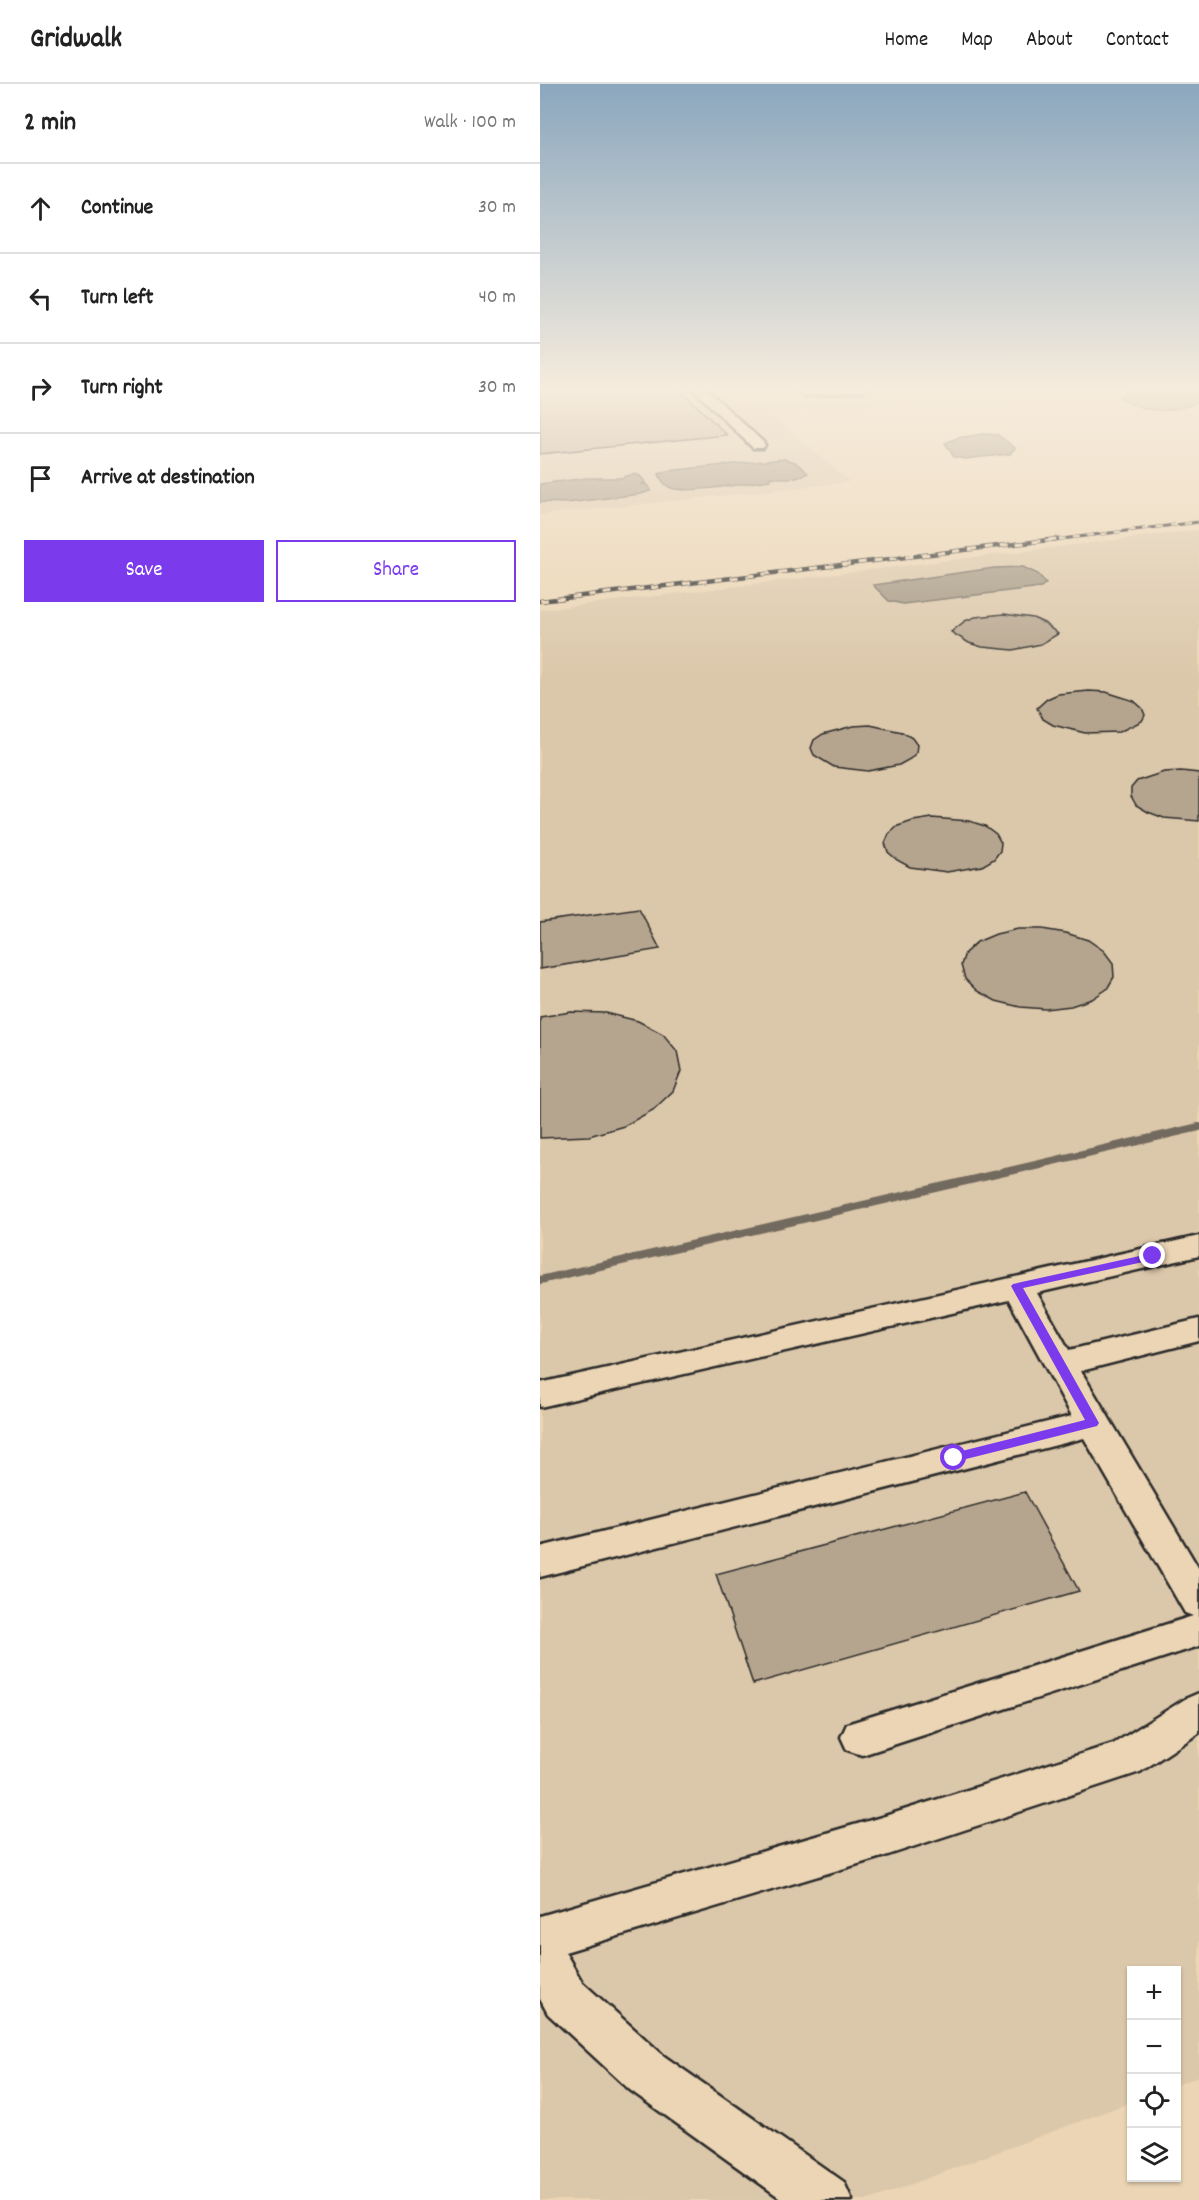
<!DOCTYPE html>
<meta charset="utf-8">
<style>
:root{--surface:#fff;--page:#f6f6f6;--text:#222;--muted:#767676;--line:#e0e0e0;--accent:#7c3aed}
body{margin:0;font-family:Dekko,sans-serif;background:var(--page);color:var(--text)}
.controls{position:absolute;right:18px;bottom:18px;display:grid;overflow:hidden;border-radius:0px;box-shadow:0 2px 4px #0004}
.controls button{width:54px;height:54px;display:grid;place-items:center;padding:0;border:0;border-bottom:2px solid var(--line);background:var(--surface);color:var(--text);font:30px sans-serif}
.stop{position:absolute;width:18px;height:18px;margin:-14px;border:4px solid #7c3aed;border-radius:50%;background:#fff}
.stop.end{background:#7c3aed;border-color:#fff;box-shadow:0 2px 6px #0008}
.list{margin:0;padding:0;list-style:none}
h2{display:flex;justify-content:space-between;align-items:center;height:78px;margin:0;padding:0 24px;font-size:26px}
h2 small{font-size:20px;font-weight:400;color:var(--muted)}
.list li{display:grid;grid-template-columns:39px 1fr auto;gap:18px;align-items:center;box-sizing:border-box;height:90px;padding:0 24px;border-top:2px solid var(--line)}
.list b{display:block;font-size:22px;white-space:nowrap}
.list em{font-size:20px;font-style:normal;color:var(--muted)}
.actions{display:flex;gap:12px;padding:18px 24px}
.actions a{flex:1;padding:14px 0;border:2px solid var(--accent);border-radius:0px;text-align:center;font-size:21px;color:var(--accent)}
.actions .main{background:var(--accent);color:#fff}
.icon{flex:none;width:33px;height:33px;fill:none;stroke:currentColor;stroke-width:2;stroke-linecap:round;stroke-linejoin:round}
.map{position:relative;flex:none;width:659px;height:2116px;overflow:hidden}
header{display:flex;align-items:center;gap:36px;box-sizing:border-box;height:84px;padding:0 30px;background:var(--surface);border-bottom:2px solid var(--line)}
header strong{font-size:28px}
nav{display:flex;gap:33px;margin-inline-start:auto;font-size:21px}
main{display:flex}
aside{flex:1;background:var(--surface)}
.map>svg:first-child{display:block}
.built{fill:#dbc7a9}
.water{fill:#a19480;stroke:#726a5e;stroke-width:1.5}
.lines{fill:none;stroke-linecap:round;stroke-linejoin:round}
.stream{stroke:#726a5e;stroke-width:8}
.building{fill:#b6a58e;stroke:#2b2b2b;stroke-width:1.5}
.minor-casing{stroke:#2b2b2b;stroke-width:5}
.minor{fill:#ebd5b4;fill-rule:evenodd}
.rail-far1-casing{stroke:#2b2b2b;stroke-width:3}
.rail-casing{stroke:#2b2b2b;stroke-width:4.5}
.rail-far1{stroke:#ebd5b4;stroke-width:2;stroke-dasharray:7;stroke-linecap:butt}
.rail{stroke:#ebd5b4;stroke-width:3;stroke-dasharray:8;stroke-linecap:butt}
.route{fill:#7c3aed}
</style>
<header>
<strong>Gridwalk</strong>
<nav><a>Home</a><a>Map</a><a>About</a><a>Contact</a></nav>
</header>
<main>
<aside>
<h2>2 min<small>Walk · 100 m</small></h2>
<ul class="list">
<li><svg class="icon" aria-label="ahead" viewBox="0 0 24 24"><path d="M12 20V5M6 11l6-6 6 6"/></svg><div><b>Continue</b></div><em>30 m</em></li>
<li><svg class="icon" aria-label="left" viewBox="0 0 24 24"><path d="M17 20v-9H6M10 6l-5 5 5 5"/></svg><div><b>Turn left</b></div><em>40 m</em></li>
<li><svg class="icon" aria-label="right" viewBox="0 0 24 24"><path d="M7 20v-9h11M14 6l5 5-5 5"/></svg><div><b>Turn right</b></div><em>30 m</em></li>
<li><svg class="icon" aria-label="arrive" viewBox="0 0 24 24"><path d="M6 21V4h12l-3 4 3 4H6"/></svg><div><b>Arrive at destination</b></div></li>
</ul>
<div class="actions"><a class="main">Save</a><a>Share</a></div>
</aside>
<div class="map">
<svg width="659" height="2116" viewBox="0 0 659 2116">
<rect width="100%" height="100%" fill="#ebd5b4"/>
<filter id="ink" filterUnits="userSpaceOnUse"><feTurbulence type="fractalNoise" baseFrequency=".0167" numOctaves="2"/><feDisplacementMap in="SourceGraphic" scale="12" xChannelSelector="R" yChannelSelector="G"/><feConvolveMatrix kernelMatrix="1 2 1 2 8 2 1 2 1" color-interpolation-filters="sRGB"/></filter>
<g filter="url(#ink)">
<!-- built -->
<g class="built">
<path d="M0,303h506l3,1 -280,25 81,69 -310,33z"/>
<path d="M659,446v1546l-22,9 -1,-115h-44l-1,132 -262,98h-329v-1590z"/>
</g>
<!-- water -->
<g class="water">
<path d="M613,303h46v15c-31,12 -53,12 -80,-5l9,-7z"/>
<path d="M443,350l15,1 17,13 -5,6 -45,5 -11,-2 -9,-14 12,-5z"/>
<path d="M244,375l11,3 13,11c-12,6 -24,6 -36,4l-3,1 1,2c-21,3 -81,14 -99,8 -7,-3 -10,-8 -12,-14l8,-3z"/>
<path d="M94,390l6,2 6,7 -4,1 7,2 1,5 -9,3 -75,9 -26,-1v-18l47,-6h34z"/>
<path d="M483,483l15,7 8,9 -5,4 -138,17 -14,-3 -16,-16 121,-17z"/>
</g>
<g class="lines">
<!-- stream -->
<path class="stream" d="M0,1196l659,-153"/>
</g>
<!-- building -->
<g class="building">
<path d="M0,303h137l50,48 -187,19z"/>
<path d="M464,530l29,4 11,5 14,11 -17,10 -28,6 -31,-3 -13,-4 -18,-11 14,-11 10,-4z"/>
<path d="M549,607l17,1 28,9 8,7 3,7 -3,6 -23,11 -34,1 -32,-8 -10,-6 -6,-11 10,-9 11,-5z"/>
<path d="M330,641l32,7 10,6 5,7 -1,8 -6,6 -11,6 -31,6 -34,-4 -20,-12 -3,-7 3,-8 9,-6 30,-8z"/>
<path d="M641,687l18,2v48l-35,-3 -16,-6 -12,-7 -5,-9v-8l6,-7 27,-9z"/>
<path d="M392,734l37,3 16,5 11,8 5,9 -1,8 -6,8 -12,7 -35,6 -37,-5 -13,-7 -9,-8 -3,-9 4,-9 9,-8 15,-5z"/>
<path d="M99,824l21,41 -120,20v-47z"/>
<path d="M478,845h24l24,4 22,7 16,11 9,12 1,14 -7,12 -15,10 -21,7 -25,3 -26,-2 -24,-6 -19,-10 -12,-12 -4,-14 4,-12 12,-11 19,-8z"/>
<path d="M31,928l35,1 32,8 25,13 14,17 4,20 -8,20 -20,19 -29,16 -35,10 -49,2v-121z"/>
<path d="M485,1408l54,99 -326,93 -37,-110z"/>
</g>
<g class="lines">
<!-- minor casing -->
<g class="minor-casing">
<g id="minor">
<path d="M151,303h13l59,55 2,3 -2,3h-10z"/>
<path d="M252,303h79l-6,4 -60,5z"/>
<path d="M659,1152v20l-162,37 32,57 130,-31v22l-118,30 118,198v77l-337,109 -15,-5 -6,-13 6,-13 346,-108 -8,-3 -101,-175 -544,139v-30l532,-131 -63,-116 -469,107v-24z"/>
<path d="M659,1609v40l-59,39 -15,5 -240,79 -320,96 17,30 82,74 180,126 8,18h-69l-153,-110 -82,-76 -8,-15v-83l345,-100 228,-72 72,-45z"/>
</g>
</g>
<!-- minor -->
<use href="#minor" class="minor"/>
<!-- rail-far1 casing -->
<g class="rail-far1-casing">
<path id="rail-far1" d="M505,457l154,-19"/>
</g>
<!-- rail casing -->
<g class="rail-casing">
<path id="rail" d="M0,517l517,-62"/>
</g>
<!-- rail-far1 -->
<use href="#rail-far1" class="rail-far1"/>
<!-- rail -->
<use href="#rail" class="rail"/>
</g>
</g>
<!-- sky -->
<linearGradient id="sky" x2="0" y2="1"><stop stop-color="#8ba7be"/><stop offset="0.51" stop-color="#f6ecdd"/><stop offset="1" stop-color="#f6ecdd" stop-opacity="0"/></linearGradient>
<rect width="659" height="599" fill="url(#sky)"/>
<!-- route -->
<path class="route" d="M613,1169l6,3 -2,3 -134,29 76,135 -2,3 -143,36 -4,-1v-7l4,-1 131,-33 -74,-134 2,-2z"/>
</svg>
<div class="controls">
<button>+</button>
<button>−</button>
<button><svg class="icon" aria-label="locate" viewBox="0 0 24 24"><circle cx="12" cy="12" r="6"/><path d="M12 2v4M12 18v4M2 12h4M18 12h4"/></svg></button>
<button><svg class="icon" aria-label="layers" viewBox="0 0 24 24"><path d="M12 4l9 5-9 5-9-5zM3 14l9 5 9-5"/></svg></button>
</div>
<div class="stop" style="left:414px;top:1374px"></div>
<div class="stop end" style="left:613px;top:1172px"></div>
</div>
</main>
